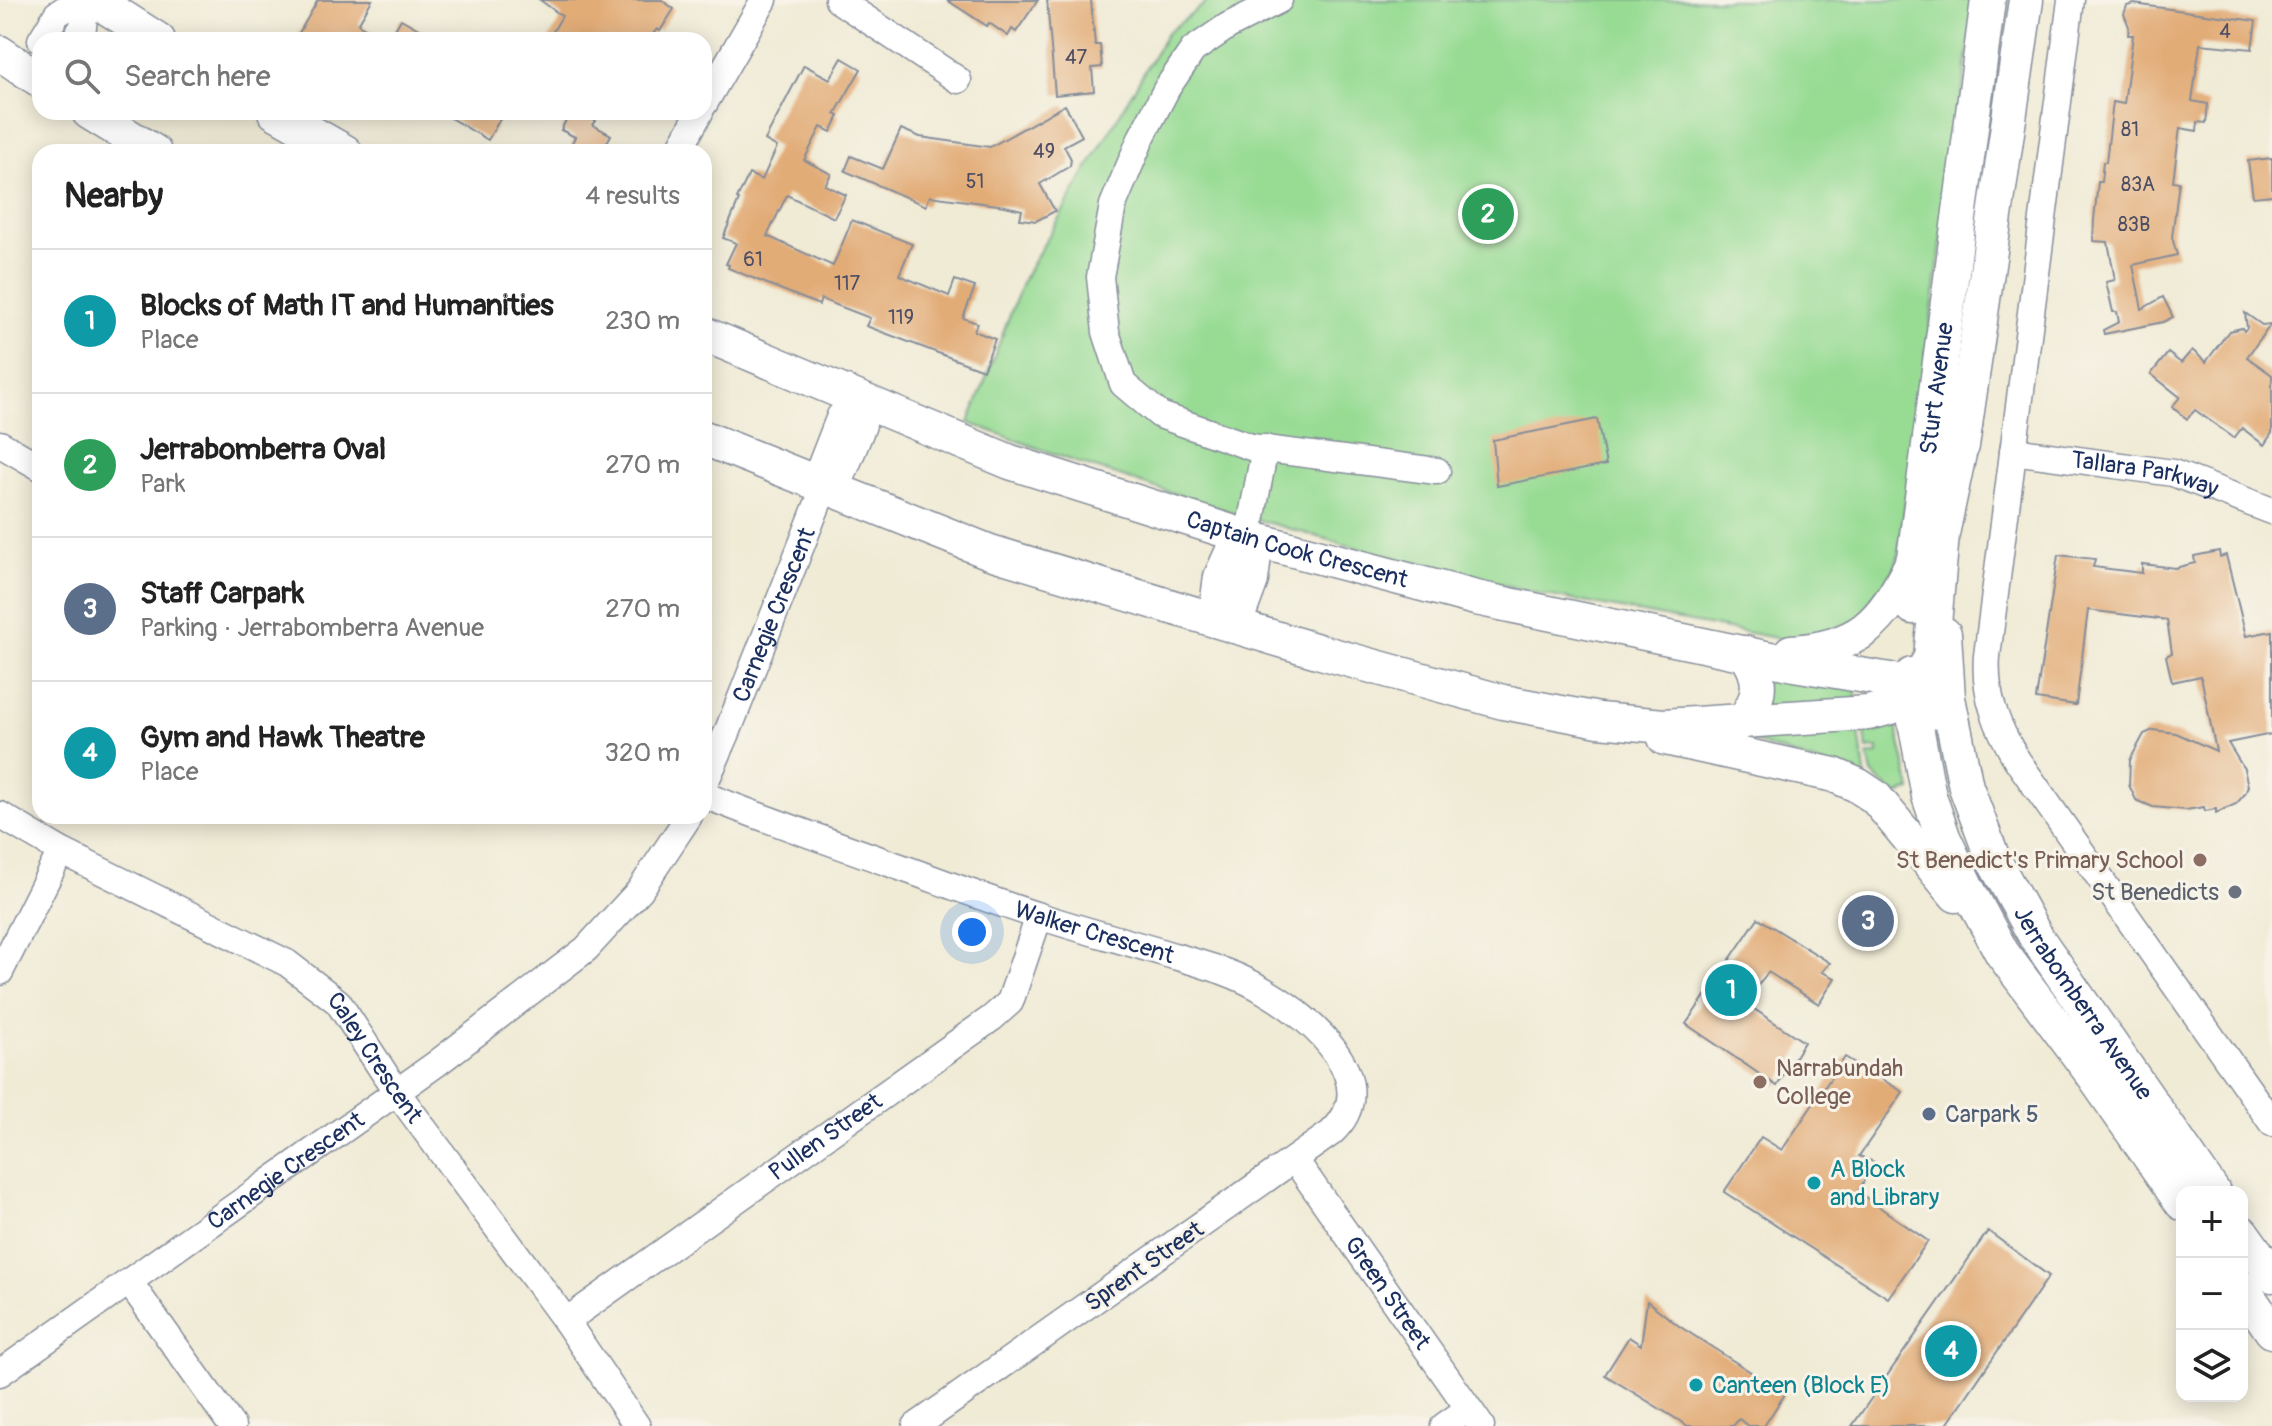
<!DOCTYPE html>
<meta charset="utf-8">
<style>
:root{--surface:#fff;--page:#f2f2f2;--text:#222;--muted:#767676;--line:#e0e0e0;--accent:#1f6fb2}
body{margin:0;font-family:Pangolin,sans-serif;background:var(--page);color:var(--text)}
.controls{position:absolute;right:24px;bottom:24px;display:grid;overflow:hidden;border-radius:16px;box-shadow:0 4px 20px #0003}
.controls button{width:72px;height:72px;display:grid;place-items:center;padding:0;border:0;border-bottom:2px solid var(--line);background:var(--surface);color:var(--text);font:40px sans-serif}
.you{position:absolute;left:972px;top:932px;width:28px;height:28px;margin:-20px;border:6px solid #fff;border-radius:50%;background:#1a73e8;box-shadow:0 0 0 12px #1a73e833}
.badge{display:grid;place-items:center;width:52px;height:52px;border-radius:50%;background:var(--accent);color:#fff;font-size:26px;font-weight:700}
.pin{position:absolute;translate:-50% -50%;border:4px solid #fff;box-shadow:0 2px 8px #0006}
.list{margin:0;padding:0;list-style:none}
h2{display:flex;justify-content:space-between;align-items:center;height:104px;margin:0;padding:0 32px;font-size:34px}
h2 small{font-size:26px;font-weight:400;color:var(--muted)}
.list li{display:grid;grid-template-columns:52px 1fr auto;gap:24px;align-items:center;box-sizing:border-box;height:144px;padding:0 32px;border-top:2px solid var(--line)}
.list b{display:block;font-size:30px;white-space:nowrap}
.list p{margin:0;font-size:26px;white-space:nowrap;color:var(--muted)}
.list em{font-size:26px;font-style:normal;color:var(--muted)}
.icon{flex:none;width:44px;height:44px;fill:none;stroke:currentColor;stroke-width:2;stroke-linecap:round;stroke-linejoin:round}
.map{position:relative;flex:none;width:2272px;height:1426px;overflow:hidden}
.search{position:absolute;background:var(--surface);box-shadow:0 4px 20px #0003;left:32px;top:32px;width:680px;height:88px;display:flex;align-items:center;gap:20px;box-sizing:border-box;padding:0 28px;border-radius:24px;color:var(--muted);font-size:30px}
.panel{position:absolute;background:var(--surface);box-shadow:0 4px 20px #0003;left:32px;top:144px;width:680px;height:680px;border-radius:24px}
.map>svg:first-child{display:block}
.green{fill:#98dc94;stroke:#5a8679;stroke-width:2}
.building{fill:#e2ac77}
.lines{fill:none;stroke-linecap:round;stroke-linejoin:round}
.minor-casing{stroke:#868d9a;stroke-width:29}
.major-casing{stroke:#868d9a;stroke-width:37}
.minor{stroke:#fff;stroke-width:26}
.major{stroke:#fff;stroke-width:34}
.education-dot{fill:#8d6e63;stroke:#f7f3e8;stroke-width:3}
.worship-dot{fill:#6b7280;stroke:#f7f3e8;stroke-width:3}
.service-dot{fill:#5c6f8a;stroke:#f7f3e8;stroke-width:3}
.culture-dot{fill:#0f9aa8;stroke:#f7f3e8;stroke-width:3}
.labels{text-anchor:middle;stroke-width:6;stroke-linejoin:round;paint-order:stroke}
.number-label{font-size:20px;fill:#4d4e64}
.street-label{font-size:24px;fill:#1b2f5e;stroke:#f7f3e8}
.education-label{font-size:24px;fill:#785e54;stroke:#f7f3e8;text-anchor:end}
.worship-label{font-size:24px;fill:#5b616d;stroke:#f7f3e8;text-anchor:end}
.service-label{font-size:24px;fill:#4e5e75;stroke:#f7f3e8;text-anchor:start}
.culture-label{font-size:24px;fill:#0d838f;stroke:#f7f3e8;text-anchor:start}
</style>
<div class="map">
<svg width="2272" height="1426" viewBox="0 0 2272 1426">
<rect width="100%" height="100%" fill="#f7f3e8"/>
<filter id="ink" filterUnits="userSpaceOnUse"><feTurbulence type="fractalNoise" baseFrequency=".0125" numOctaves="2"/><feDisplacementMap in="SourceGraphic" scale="16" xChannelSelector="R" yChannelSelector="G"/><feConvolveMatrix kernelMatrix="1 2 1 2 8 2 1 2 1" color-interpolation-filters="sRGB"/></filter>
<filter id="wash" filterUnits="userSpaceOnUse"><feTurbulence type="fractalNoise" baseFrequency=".006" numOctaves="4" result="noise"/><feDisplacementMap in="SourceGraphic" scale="32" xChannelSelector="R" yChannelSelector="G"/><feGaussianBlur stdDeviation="1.8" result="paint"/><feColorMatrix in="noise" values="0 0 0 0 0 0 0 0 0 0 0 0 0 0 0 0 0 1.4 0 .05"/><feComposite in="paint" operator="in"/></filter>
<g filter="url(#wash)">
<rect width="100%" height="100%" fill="#f0ebd5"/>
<!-- green -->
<g class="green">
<path d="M1210,0h765l-78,563 -29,55 -76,23 -251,-47 -166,-41 -144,-41 -152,-49 -110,-40 55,-145 143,-245z"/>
<path d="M1765,671l91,11v19l-91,11z"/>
<path d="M1895,721l16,69 -14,5 -25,-21 -4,-19 10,-1v-6l-11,1 -4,-25z"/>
<path d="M1858,725l8,55 -111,-38 5,-7z"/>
</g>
<g id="blocks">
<!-- building -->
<g class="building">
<path d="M318,0h54l-14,24 28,16h-91z"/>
<path d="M540,0h122l12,9 -14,22 -3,-2 -9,11h-100l14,-24z"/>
<path d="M947,0h91l-22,32 -4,-3 -4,7 -19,-13 -2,3z"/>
<path d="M1047,0h44l4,45h5l2,22 -10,1 2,23 -39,4z"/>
<path d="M2134,4l122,17 -4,28 -52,-5 -8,57 16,3 -2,19 -8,-1 -1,9 -17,-3 -7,53 6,1 -7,55 5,18 -44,10 9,44 21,-12 10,20 -10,5 -59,12 -1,-4 16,-8 -2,-10h-4l-7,-30 9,-2 -7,-38 -15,-1 1,-21 4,-38h3l2,-20h3l7,-60 11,2 9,-69h-5l1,-8 -5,-13 3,-8z"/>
<path d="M401,19l37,21h-49z"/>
<path d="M842,58l19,11 -26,45 4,2 -8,16 -10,-5 -17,33 27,14 -6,11 21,10 -12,23 -47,-23 -20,41 66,30 19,-46 60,24 -13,31 50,21 6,-16 20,7 -12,31 14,5 -3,8 21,8 -12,31 -117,-44 4,-8 -49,-19 -2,6 -91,-37 1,-3 -3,-1 10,-21 -13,-5 16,-38 -2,-1 12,-25 13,6 15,-33 -12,-7 39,-75 26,14z"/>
<path d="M1065,105l17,31 -18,10 7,13 -1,7 -30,18 15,27 -19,10 -16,-2 2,-9 -17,-4 -75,-10 -4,10 -81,-35 6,-15 32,13 18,-40 19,8 70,10z"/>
<path d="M440,112h64l-16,28z"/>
<path d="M570,112h9l17,9 -3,4 18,10 -9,17h-35l8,-15 -14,-7z"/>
<path d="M2272,158v37l-19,2 -5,-36z"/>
<path d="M2245,313l17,12 9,-1 -24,33 25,18v58l-8,12 -22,-17 -8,10 -39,-28 -8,9 -15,-12 8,-10 -29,-23 17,-21 13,10 11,-13 14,12 23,-31 13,-3 2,3 3,-3z"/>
<path d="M1597,419l9,46 -109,21 -4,-46z"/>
<path d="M2219,551l1,6 6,-2 20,81 26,-5v103l-44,9 16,26 4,17 -3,8 -9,10 -20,9v-4l-11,2 -1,-4 -18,3 -33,-3 -17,-7 -7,-15 1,-25 14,-26 9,-4 23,3 40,18 -15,-75 -29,6 -6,-26 6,-3 -5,-33 -79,-10 -12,95 -40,-6 22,-144 37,4 -2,8 49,6v-9l33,4 20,-5 -1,-7z"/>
<path d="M1758,918l72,45 -8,9 13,6 -16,26 -51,-32 -23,31 59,39 -27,44 -91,-62z"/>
<path d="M1845,1057l58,35 -44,64 15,6 -16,30 70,49 -40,57 -164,-106 37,-55 21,13z"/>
<path d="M1988,1231l61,45 -103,150h-94z"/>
<path d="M1647,1301l32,25 106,68 -21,32h-15l-10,-7 -6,7h-45l-83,-51 24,-38 12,8z"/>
</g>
</g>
</g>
<g filter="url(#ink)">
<use href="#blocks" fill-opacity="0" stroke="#868d9a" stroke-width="2"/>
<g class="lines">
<!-- minor casing -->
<g class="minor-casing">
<g id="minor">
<path d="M838,0l120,80"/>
<path d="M1279,0l-51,26 -35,24 -26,38 -25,48 -29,69 -13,72 6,55 17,52 37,31 91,32 186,24"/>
<path d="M2071,0l-84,656c-3,39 10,71 30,104l255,363"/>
<path d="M41,40l16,-26 22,-14"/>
<path d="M74,40l9,-13 3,-27"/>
<path d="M704,104l60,-104"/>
<path d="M678,152l22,-40"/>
<path d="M0,444l40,23"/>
<path id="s1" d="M2013,451l160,22 99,38"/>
<path d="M824,488l17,-9 22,-54 -5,-25"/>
<path d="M1248,537l17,-89"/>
<path id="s2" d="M704,785l23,-52 97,-245 -5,-18 21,-54 18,-16"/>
<path id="s3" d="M704,795c60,24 121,45 182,67 51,18 102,38 153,54 43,14 86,25 128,38 35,10 70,19 101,39 44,26 118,90 63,140l-415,293"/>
<path id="s4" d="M0,815l61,36 226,112 51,39 58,89 170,230 71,105"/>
<path d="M0,972l61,-121"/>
<path id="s5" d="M1295,1160l186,266"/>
<path d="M130,1283l102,143"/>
<path id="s6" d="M566,1321l426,-303 18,-16 29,-86"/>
<path id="s7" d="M0,1373l436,-309 150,-115 54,-59 49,-74"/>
<path d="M1444,1426l24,-17"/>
</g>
</g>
<!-- major casing -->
<g class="major-casing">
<g id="major">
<path d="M95,0l63,40"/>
<path d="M0,53l40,27"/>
<path d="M89,112l65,40"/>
<path d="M275,112l70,40"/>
<path id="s8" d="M704,334l306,128 246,78 220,58 318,66 96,16 33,16 29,25"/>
<path d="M704,438l286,114 331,100 182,50 96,18 65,6 204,-13 23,-6 11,-8 10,-9 19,-32 11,-124 23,-109"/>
<path d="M1962,446l64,-446"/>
<path id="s9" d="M1913,607l1,-49 74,-558"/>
<path d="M1215,620l6,-43 19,-42"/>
<path d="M1234,626l17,-46 5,-40"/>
<path id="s10" d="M1944,634l4,64 18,89 27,72 43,78 177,255"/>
<path d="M1791,652c67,-4 91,-28 120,-87"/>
<path d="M1912,675l2,41 15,80 14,41 23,49 36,67 86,115 94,135"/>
<path d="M1742,722c19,-24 22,-43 3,-69"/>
<path d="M1665,738l169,37 23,10 18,12 81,98"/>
<path d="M2242,1233l30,42"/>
<path d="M2242,1288l30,43"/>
</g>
</g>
<!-- minor -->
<use href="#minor" class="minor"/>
<!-- major -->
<use href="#major" class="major"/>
</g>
</g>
<!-- markers -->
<g class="education-dot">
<circle cx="2200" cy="860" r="8"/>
<circle cx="1760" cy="1082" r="8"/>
</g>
<circle class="worship-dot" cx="2235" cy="892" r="8"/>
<circle class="service-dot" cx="1929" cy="1114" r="8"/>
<g class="culture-dot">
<circle cx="1814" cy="1183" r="8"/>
<circle cx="1696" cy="1385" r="8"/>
</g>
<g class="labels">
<!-- number labels -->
<g class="number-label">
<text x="2225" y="38">4</text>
<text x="1076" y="64">47</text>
<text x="2130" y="136">81</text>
<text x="1044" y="158">49</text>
<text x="975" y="188">51</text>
<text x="2138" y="191">83A</text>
<text x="2134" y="231">83B</text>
<text x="753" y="266">61</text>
<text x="847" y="290">117</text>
<text x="901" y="324">119</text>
</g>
<!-- street labels -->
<g class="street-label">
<text dy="8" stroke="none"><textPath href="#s9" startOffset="220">Sturt Avenue</textPath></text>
<text dy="8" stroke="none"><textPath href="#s1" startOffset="134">Tallara Parkway</textPath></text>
<text dy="8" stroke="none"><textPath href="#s8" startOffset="632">Captain Cook Crescent</textPath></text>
<text dy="8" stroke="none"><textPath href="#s2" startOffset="184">Carnegie Crescent</textPath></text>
<text dy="8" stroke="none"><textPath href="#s3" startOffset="414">Walker Crescent</textPath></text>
<text dy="8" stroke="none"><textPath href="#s10" startOffset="402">Jerrabomberra Avenue</textPath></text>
<text dy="8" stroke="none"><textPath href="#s4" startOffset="454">Caley Crescent</textPath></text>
<text dy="8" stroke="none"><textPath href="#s6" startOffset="318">Pullen Street</textPath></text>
<text dy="8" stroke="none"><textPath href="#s7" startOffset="350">Carnegie Crescent</textPath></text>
<text transform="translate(1144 1266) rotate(-35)" y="8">Sprent Street</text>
<text dy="8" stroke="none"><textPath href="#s5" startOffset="162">Green Street</textPath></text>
</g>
<!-- education labels -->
<g class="education-label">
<text x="2184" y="868">St Benedict's Primary School</text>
<text x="1776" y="1076" text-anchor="start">Narrabundah<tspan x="1776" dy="28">College</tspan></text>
</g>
<!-- worship labels -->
<g class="worship-label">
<text x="2219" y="900">St Benedicts</text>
</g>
<!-- service labels -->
<g class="service-label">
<text x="1945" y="1122">Carpark 5</text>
</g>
<!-- culture labels -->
<g class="culture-label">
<text x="1830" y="1177">A Block<tspan x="1830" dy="28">and Library</tspan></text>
<text x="1712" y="1393">Canteen (Block E)</text>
</g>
</g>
</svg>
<div class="controls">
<button>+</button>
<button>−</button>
<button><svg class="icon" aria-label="layers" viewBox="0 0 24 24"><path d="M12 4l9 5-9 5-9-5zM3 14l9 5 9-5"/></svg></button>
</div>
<div class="you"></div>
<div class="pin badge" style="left:1731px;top:990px;background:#0f9aa8">1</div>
<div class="pin badge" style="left:1488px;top:214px;background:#2e9e5b">2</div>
<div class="pin badge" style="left:1868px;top:921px;background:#5c6f8a">3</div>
<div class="pin badge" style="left:1951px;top:1351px;background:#0f9aa8">4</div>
<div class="search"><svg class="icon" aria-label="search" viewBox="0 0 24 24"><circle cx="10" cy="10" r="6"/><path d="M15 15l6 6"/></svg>Search here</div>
<section class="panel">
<h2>Nearby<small>4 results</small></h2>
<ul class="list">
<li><span class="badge" style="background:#0f9aa8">1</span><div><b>Blocks of Math IT and Humanities</b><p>Place</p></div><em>230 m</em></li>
<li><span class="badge" style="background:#2e9e5b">2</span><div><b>Jerrabomberra Oval</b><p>Park</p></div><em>270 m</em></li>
<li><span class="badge" style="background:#5c6f8a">3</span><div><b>Staff Carpark</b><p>Parking · Jerrabomberra Avenue</p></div><em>270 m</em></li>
<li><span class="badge" style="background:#0f9aa8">4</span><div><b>Gym and Hawk Theatre</b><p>Place</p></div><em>320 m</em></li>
</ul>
</section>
</div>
